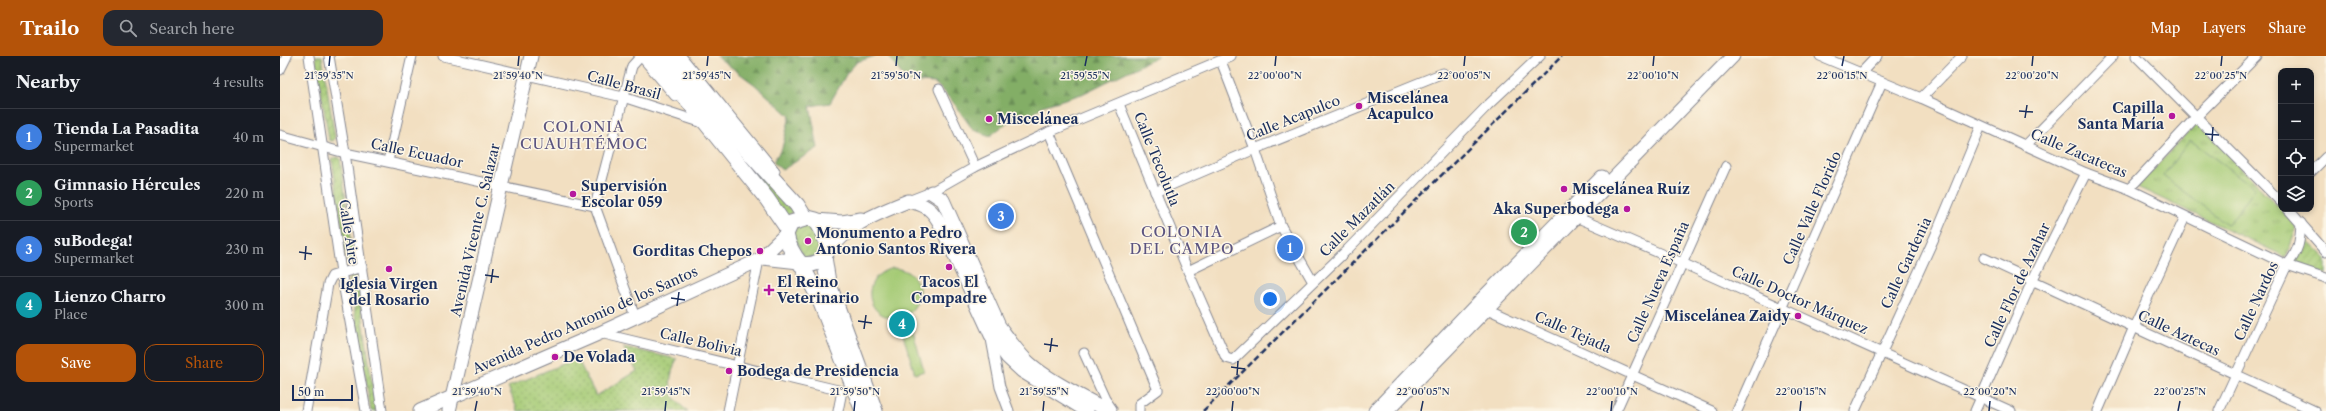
<!DOCTYPE html>
<meta charset="utf-8">
<style>
:root{--surface:#171b24;--page:#242831;--text:#f1f3f6;--muted:#9ea1a6;--line:#363941;--accent:#b45309}
body{margin:0;font-family:"Libre Caslon Text",serif;background:var(--page);color:var(--text)}
.controls{position:absolute;right:12px;top:12px;display:grid;overflow:hidden;border-radius:8px;box-shadow:0 2px 6px #0003}
.controls button{width:36px;height:36px;display:grid;place-items:center;padding:0;border:0;border-bottom:1px solid var(--line);background:var(--surface);color:var(--text);font:20px sans-serif}
.scale{position:absolute;left:12px;bottom:10px;width:61px;box-sizing:border-box;padding-left:4px;border:2px solid #1b2f5e;border-top:0;font-size:11px;line-height:14px;white-space:nowrap;color:#1b2f5e;-webkit-text-stroke:3px #fcf5e5;paint-order:stroke}
.you{position:absolute;left:990px;top:243px;width:14px;height:14px;margin:-10px;border:3px solid #fff;border-radius:50%;background:#1a73e8;box-shadow:0 0 0 6px #1a73e833}
.badge{display:grid;place-items:center;width:26px;height:26px;border-radius:50%;background:var(--accent);color:#fff;font-size:13px;font-weight:700}
.pin{position:absolute;translate:-50% -50%;border:2px solid #fff;box-shadow:0 1px 4px #0006}
.list{margin:0;padding:0;list-style:none}
h2{display:flex;justify-content:space-between;align-items:center;height:52px;margin:0;padding:0 16px;font-size:17px}
h2 small{font-size:13px;font-weight:400;color:var(--muted)}
.list li{display:grid;grid-template-columns:26px 1fr auto;gap:12px;align-items:center;box-sizing:border-box;height:56px;padding:0 16px;border-top:1px solid var(--line)}
.list b{display:block;font-size:15px;white-space:nowrap}
.list p{margin:0;font-size:13px;white-space:nowrap;color:var(--muted)}
.list em{font-size:13px;font-style:normal;color:var(--muted)}
.actions{display:flex;gap:8px;padding:12px 16px}
.actions a{flex:1;padding:9px 0;border:1px solid var(--accent);border-radius:12px;text-align:center;font-size:14px;color:var(--accent)}
.actions .main{background:var(--accent);color:#fff}
.icon{flex:none;width:22px;height:22px;fill:none;stroke:currentColor;stroke-width:2;stroke-linecap:round;stroke-linejoin:round}
.map{position:relative;flex:none;width:2046px;height:355px;overflow:hidden}
header{display:flex;align-items:center;gap:24px;box-sizing:border-box;height:56px;padding:0 20px;background:var(--accent);color:#fff}
header strong{font-size:19px}
nav{display:flex;gap:22px;margin-inline-start:auto;font-size:14px}
.search{width:280px;height:36px;background:var(--page);display:flex;align-items:center;gap:10px;box-sizing:border-box;padding:0 14px;border-radius:12px;color:var(--muted);font-size:15px}
main{display:flex}
aside{flex:1;background:var(--surface)}
.map>svg:first-child{display:block}
.grass{fill:url(#grass-dots);stroke:#607c69}
.forest{fill:url(#forest-firs);stroke:#4f6e62}
.park{fill:url(#park-tufts);stroke:#607c69}
.garden{fill:url(#garden-furrows);stroke:#607c69}
.pitch{fill:#a4ca74;stroke:#607c69}
.lines{fill:none;stroke-linecap:round;stroke-linejoin:round}
.street-casing{stroke:#868790;stroke-width:11}
.secondary-casing{stroke:#868790;stroke-width:15}
.primary-casing{stroke:#868790;stroke-width:17}
.street{stroke:#fff;stroke-width:9}
.secondary{stroke:#fff;stroke-width:13}
.primary{stroke:#fff;stroke-width:15}
.rail{stroke:#1b2f5e;stroke-width:2.5;stroke-dasharray:6 3;stroke-linecap:butt}
.ticks{fill:none;stroke:#1b2f5e;stroke-width:1.5}
.poi-dot{fill:#b5179e;stroke:#fcf5e5;stroke-width:1.5}
.labels{text-anchor:middle;stroke-width:3;stroke-linejoin:round;paint-order:stroke}
.street-label{font-size:14px;fill:#1b2f5e;stroke:#fcf5e5}
.poi-label{font-size:14px;font-weight:bold;fill:#1b2f5e;stroke:#fcf5e5;text-anchor:start}
.neighbourhood-label{font-size:15px;letter-spacing:1px;fill:#5b5480;stroke:#fcf5e5}
.ticks-label{font-size:10px;text-anchor:middle;fill:#1b2f5e;stroke:#fcf5e5;stroke-width:3;stroke-linejoin:round;paint-order:stroke}
</style>
<header>
<strong>Trailo</strong>
<div class="search"><svg class="icon" aria-label="search" viewBox="0 0 24 24"><circle cx="10" cy="10" r="6"/><path d="M15 15l6 6"/></svg>Search here</div>
<nav><a>Map</a><a>Layers</a><a>Share</a></nav>
</header>
<main>
<aside>
<h2>Nearby<small>4 results</small></h2>
<ul class="list">
<li><span class="badge" style="background:#3f7fe0">1</span><div><b>Tienda La Pasadita</b><p>Supermarket</p></div><em>40 m</em></li>
<li><span class="badge" style="background:#2e9e5b">2</span><div><b>Gimnasio Hércules</b><p>Sports</p></div><em>220 m</em></li>
<li><span class="badge" style="background:#3f7fe0">3</span><div><b>suBodega!</b><p>Supermarket</p></div><em>230 m</em></li>
<li><span class="badge" style="background:#0f9aa8">4</span><div><b>Lienzo Charro</b><p>Place</p></div><em>300 m</em></li>
</ul>
<div class="actions"><a class="main">Save</a><a>Share</a></div>
</aside>
<div class="map">
<svg width="2046" height="355" viewBox="0 0 2046 355">
<defs>
<pattern id="grass-dots" width="8" height="8" patternUnits="userSpaceOnUse"><rect width="8" height="8" fill="#a4ca74"/><path d="M2 2h.1M6 6h.1" fill="none" stroke="#85a462" stroke-width="1.8" stroke-linecap="round"/></pattern>
<pattern id="forest-firs" width="22" height="20" patternUnits="userSpaceOnUse"><rect width="22" height="20" fill="#83ae66"/><path d="M5 1l3.5 6h-7zM16 11l3.5 6h-7z" fill="#6a8e57"/></pattern>
<pattern id="park-tufts" width="24" height="20" patternUnits="userSpaceOnUse"><rect width="24" height="20" fill="#a4ca74"/><path d="M3 7l-1-3M5 7V3M7 7l1-3M15 17l-1-3M17 17v-4M19 17l1-3" fill="none" stroke="#85a462"/></pattern>
<pattern id="garden-furrows" width="10" height="10" patternUnits="userSpaceOnUse"><rect width="10" height="10" fill="#a4ca74"/><path d="M-1 1l2-2M0 10L10 0M9 11l2-2" fill="none" stroke="#85a462"/></pattern>
</defs>
<rect width="100%" height="100%" fill="#fcf5e5"/>
<filter id="ink" filterUnits="userSpaceOnUse"><feTurbulence type="fractalNoise" baseFrequency=".025" numOctaves="2"/><feDisplacementMap in="SourceGraphic" scale="8" xChannelSelector="R" yChannelSelector="G"/><feConvolveMatrix kernelMatrix="1 2 1 2 8 2 1 2 1" color-interpolation-filters="sRGB"/></filter>
<filter id="wash" filterUnits="userSpaceOnUse"><feTurbulence type="fractalNoise" baseFrequency=".012" numOctaves="4" result="noise"/><feDisplacementMap in="SourceGraphic" scale="16" xChannelSelector="R" yChannelSelector="G"/><feGaussianBlur stdDeviation="0.9" result="paint"/><feColorMatrix in="noise" values="0 0 0 0 0 0 0 0 0 0 0 0 0 0 0 0 0 1.4 0 .05"/><feComposite in="paint" operator="in"/></filter>
<g filter="url(#wash)">
<rect width="100%" height="100%" fill="#f2dfc1"/>
<!-- grass -->
<path class="grass" d="M343,291l54,12c-10,21 -10,38 11,52h-170l-10,-24 69,-29 19,38 41,-25z"/>
<!-- forest -->
<g class="forest">
<path d="M436,0h159l-18,6 -10,11 -17,30 -20,3 8,42 -36,22 -9,-8 9,-14 8,-32 -36,-32z"/>
<path d="M608,0h271l-77,38 -40,12 -14,13 -17,1 -21,16 -17,-6 -20,-28 -18,-19 -28,-2z"/>
</g>
<!-- park -->
<path class="park" d="M1918,66l99,105 -11,30 -149,-70z"/>
<!-- garden -->
<g class="garden">
<path d="M35,0h7l13,82 -2,3 -4,-1z"/>
<path d="M440,72l57,69 17,14 -10,8z"/>
<path d="M57,101l3,1 14,102 -3,2h-4l-15,-103z"/>
<path d="M530,167l11,25 -2,8 -15,2 -11,-23 1,-7z"/>
<path d="M2023,180l23,22v17l-33,-14z"/>
<path d="M74,221l3,1 19,133h-5l-22,-132z"/>
</g>
<!-- pitch -->
<g class="pitch">
<path d="M1910,84l65,48 -27,37 -65,-49z"/>
<path d="M613,212c27,2 35,28 15,46l16,57 -9,3 -17,-56c-34,1 -39,-42 -5,-50z"/>
</g>
</g>
<g filter="url(#ink)">
<g class="lines">
<!-- street casing -->
<g class="street-casing">
<g id="street">
<path d="M29,0l32,216 25,139"/>
<path d="M49,0l16,97 37,258"/>
<path d="M163,0l180,41 80,26"/>
<path d="M361,0l34,40"/>
<path d="M401,0l94,115"/>
<path d="M1540,0l101,42 165,75 43,16 158,76 39,13"/>
<path d="M1856,0l145,146"/>
<path d="M941,5l34,88 26,77 32,56"/>
<path d="M0,14l7,-14"/>
<path d="M1580,18l17,-18"/>
<path d="M659,33l36,78"/>
<path d="M1641,42l41,-42"/>
<path d="M839,48l69,167 38,87 7,2 115,-111 140,-144 52,-49"/>
<path d="M769,76l106,251 3,7 -19,14v7"/>
<path d="M0,79l65,18 250,53"/>
<path d="M1745,90l88,-90"/>
<path d="M108,105l24,-105"/>
<path d="M2031,116l15,-15"/>
<path d="M1849,133l68,-73 60,-60"/>
<path d="M875,136l100,-43 188,-76"/>
<path d="M628,145l23,-9 44,-25 74,-35 182,-76"/>
<path d="M2008,153l38,43"/>
<path d="M1296,161l106,46 329,148"/>
<path d="M1704,202l331,153"/>
<path d="M908,215l93,-45"/>
<path d="M1207,253l225,102"/>
<path d="M355,260l-40,-110 37,-140 9,-10"/>
<path d="M320,277l242,58"/>
<path d="M711,283l9,48 9,24"/>
<path d="M804,297l21,46 7,10"/>
<path d="M26,355l22,-127 4,-8 30,-9"/>
<path d="M448,355l31,-151"/>
<path d="M558,355l4,-20"/>
<path d="M1336,355l110,-245"/>
<path d="M1457,355l145,-329"/>
<path d="M1575,355l81,-177 45,-108"/>
<path d="M1695,355l58,-132 53,-106"/>
<path d="M1818,355l36,-84 51,-110"/>
<path d="M1939,355l68,-146c12,-14 13,-24 14,-42"/>
</g>
</g>
<!-- secondary casing -->
<g class="secondary-casing">
<g id="secondary">
<path d="M651,136l12,8 56,126c9,12 17,24 27,34 18,18 60,39 83,51"/>
<path d="M536,164l26,2 19,-3"/>
<path d="M546,198c26,-32 46,-38 82,-53 17,3 25,8 33,25l50,109 16,22 15,14 65,40"/>
<path d="M483,202l36,4"/>
<path d="M140,355l180,-78 159,-73 27,-26"/>
<path d="M169,355l82,-355"/>
<path d="M1095,355l105,-110 122,-124"/>
<path d="M1107,355l346,-355"/>
</g>
</g>
<!-- primary casing -->
<g class="primary-casing">
<g id="primary">
<path d="M372,0l115,143 20,29"/>
<path d="M388,0l54,67 75,82 8,13"/>
<path d="M528,162l8,2 8,14 4,14c-4,14 -14,18 -27,16 -8,-9 -13,-18 -15,-30l5,-11z"/>
<path d="M544,201l4,25 47,129"/>
<path d="M521,208l18,34 44,113"/>
</g>
</g>
<!-- street -->
<use href="#street" class="street"/>
<!-- secondary -->
<use href="#secondary" class="secondary"/>
<!-- primary -->
<use href="#primary" class="primary"/>
<!-- rail -->
<path class="rail" d="M923,355l359,-355"/>
</g>
</g>
<!-- ticks -->
<path class="ticks" d="M49,10l1,-10M238,10l1,-10M427,10l1,-10M616,10l1,-10M805,10l2,-10M995,10l1,-10M1184,10l1,-10M1373,10l1,-10M1562,10l2,-10M1752,10l1,-10M1941,10l1,-10M1739,55l14,1M1745,62l2,-13M1925,78l14,1M1932,85l1,-14M19,196l13,2M25,204l1,-14M205,219l14,2M211,227l2,-14M391,242l14,2M397,250l2,-14M578,265l14,2M584,273l2,-14M764,288l14,2M770,296l2,-14M951,311l14,2M957,319l1,-14M195,355l2,-10M385,355l1,-10M574,355l1,-10M763,355l1,-10M952,355l1,-10M1141,355l2,-10M1331,355l1,-10M1520,355l1,-10M1709,355l1,-10M1898,355l2,-10"/>
<!-- markers -->
<g class="poi-dot">
<circle cx="1079" cy="50" r="4"/>
<circle cx="1892" cy="60" r="4"/>
<circle cx="709" cy="63" r="4"/>
<circle cx="1284" cy="133" r="4"/>
<circle cx="293" cy="138" r="4"/>
<circle cx="1347" cy="153" r="4"/>
<circle cx="528" cy="185" r="4"/>
<circle cx="480" cy="195" r="4"/>
<circle cx="669" cy="211" r="4"/>
<circle cx="109" cy="213" r="4"/>
<path d="M487 228h4v4h4v4h-4v4h-4v-4h-4v-4h4z"/>
<circle cx="1518" cy="260" r="4"/>
<circle cx="275" cy="301" r="4"/>
<circle cx="449" cy="315" r="4"/>
</g>
<g class="labels">
<!-- street labels -->
<g class="street-label">
<text transform="translate(344 29) rotate(15)" y="5">Calle Brasil</text>
<text transform="translate(1013 62) rotate(-22)" y="5">Calle Acapulco</text>
<text transform="translate(137 97) rotate(12)" y="5">Calle Ecuador</text>
<text transform="translate(1799 97) rotate(23)" y="5">Calle Zacatecas</text>
<text transform="translate(877 103) rotate(68)" y="5">Calle Tecolutla</text>
<text transform="translate(1532 152) rotate(-66)" y="5">Calle Valle Florido</text>
<text transform="translate(1077 163) rotate(-45)" y="5">Calle Mazatlán</text>
<text transform="translate(195 174) rotate(-77)" y="5">Avenida Vicente C. Salazar</text>
<text transform="translate(69 176) rotate(81)" y="5">Calle Aire</text>
<text transform="translate(1626 207) rotate(-65)" y="5">Calle Gardenia</text>
<text transform="translate(1378 226) rotate(-66)" y="5">Calle Nueva España</text>
<text transform="translate(1737 229) rotate(-65)" y="5">Calle Flor de Azahar</text>
<text transform="translate(1520 244) rotate(24)" y="5">Calle Doctor Márquez</text>
<text transform="translate(1976 245) rotate(-65)" y="5">Calle Nardos</text>
<text transform="translate(305 264) rotate(-24)" y="5">Avenida Pedro Antonio de los Santos</text>
<text transform="translate(1293 276) rotate(24)" y="5">Calle Tejada</text>
<text transform="translate(1899 277) rotate(25)" y="5">Calle Aztecas</text>
<text transform="translate(421 286) rotate(13)" y="5">Calle Bolivia</text>
</g>
<!-- poi labels -->
<g class="poi-label">
<text x="1087" y="47">Miscelánea<tspan x="1087" dy="16">Acapulco</tspan></text>
<text x="1884" y="57" text-anchor="end">Capilla<tspan x="1884" dy="16">Santa María</tspan></text>
<text x="717" y="68">Miscelánea</text>
<text x="301" y="135">Supervisión<tspan x="301" dy="16">Escolar 059</tspan></text>
<text x="1292" y="138">Miscelánea Ruíz</text>
<text x="1339" y="158" text-anchor="end">Aka Superbodega</text>
<text x="536" y="182">Monumento a Pedro<tspan x="536" dy="16">Antonio Santos Rivera</tspan></text>
<text x="472" y="200" text-anchor="end">Gorditas Chepos</text>
<text x="497" y="231">El Reino<tspan x="497" dy="16">Veterinario</tspan></text>
<text x="669" y="231" text-anchor="middle">Tacos El<tspan x="669" dy="16">Compadre</tspan></text>
<text x="109" y="233" text-anchor="middle">Iglesia Virgen<tspan x="109" dy="16">del Rosario</tspan></text>
<text x="1510" y="265" text-anchor="end">Miscelánea Zaidy</text>
<text x="283" y="306">De Volada</text>
<text x="457" y="320">Bodega de Presidencia</text>
</g>
<!-- neighbourhood labels -->
<g class="neighbourhood-label">
<text x="304" y="76">COLONIA<tspan x="304" dy="17">CUAUHTÉMOC</tspan></text>
<text x="902" y="181">COLONIA<tspan x="902" dy="17">DEL CAMPO</tspan></text>
</g>
</g>
<g class="ticks-label">
<text x="49" y="23">21°59'35"N</text>
<text x="238" y="23">21°59'40"N</text>
<text x="427" y="23">21°59'45"N</text>
<text x="616" y="23">21°59'50"N</text>
<text x="805" y="23">21°59'55"N</text>
<text x="995" y="23">22°00'00"N</text>
<text x="1184" y="23">22°00'05"N</text>
<text x="1373" y="23">22°00'10"N</text>
<text x="1562" y="23">22°00'15"N</text>
<text x="1752" y="23">22°00'20"N</text>
<text x="1941" y="23">22°00'25"N</text>
<text x="197" y="339">21°59'40"N</text>
<text x="386" y="339">21°59'45"N</text>
<text x="575" y="339">21°59'50"N</text>
<text x="764" y="339">21°59'55"N</text>
<text x="953" y="339">22°00'00"N</text>
<text x="1143" y="339">22°00'05"N</text>
<text x="1332" y="339">22°00'10"N</text>
<text x="1521" y="339">22°00'15"N</text>
<text x="1710" y="339">22°00'20"N</text>
<text x="1900" y="339">22°00'25"N</text>
</g>
</svg>
<div class="controls">
<button>+</button>
<button>−</button>
<button><svg class="icon" aria-label="locate" viewBox="0 0 24 24"><circle cx="12" cy="12" r="6"/><path d="M12 2v4M12 18v4M2 12h4M18 12h4"/></svg></button>
<button><svg class="icon" aria-label="layers" viewBox="0 0 24 24"><path d="M12 4l9 5-9 5-9-5zM3 14l9 5 9-5"/></svg></button>
</div>
<div class="scale">50 m</div>
<div class="you"></div>
<div class="pin badge" style="left:1010px;top:192px;background:#3f7fe0">1</div>
<div class="pin badge" style="left:1244px;top:176px;background:#2e9e5b">2</div>
<div class="pin badge" style="left:721px;top:160px;background:#3f7fe0">3</div>
<div class="pin badge" style="left:622px;top:268px;background:#0f9aa8">4</div>
</div>
</main>
